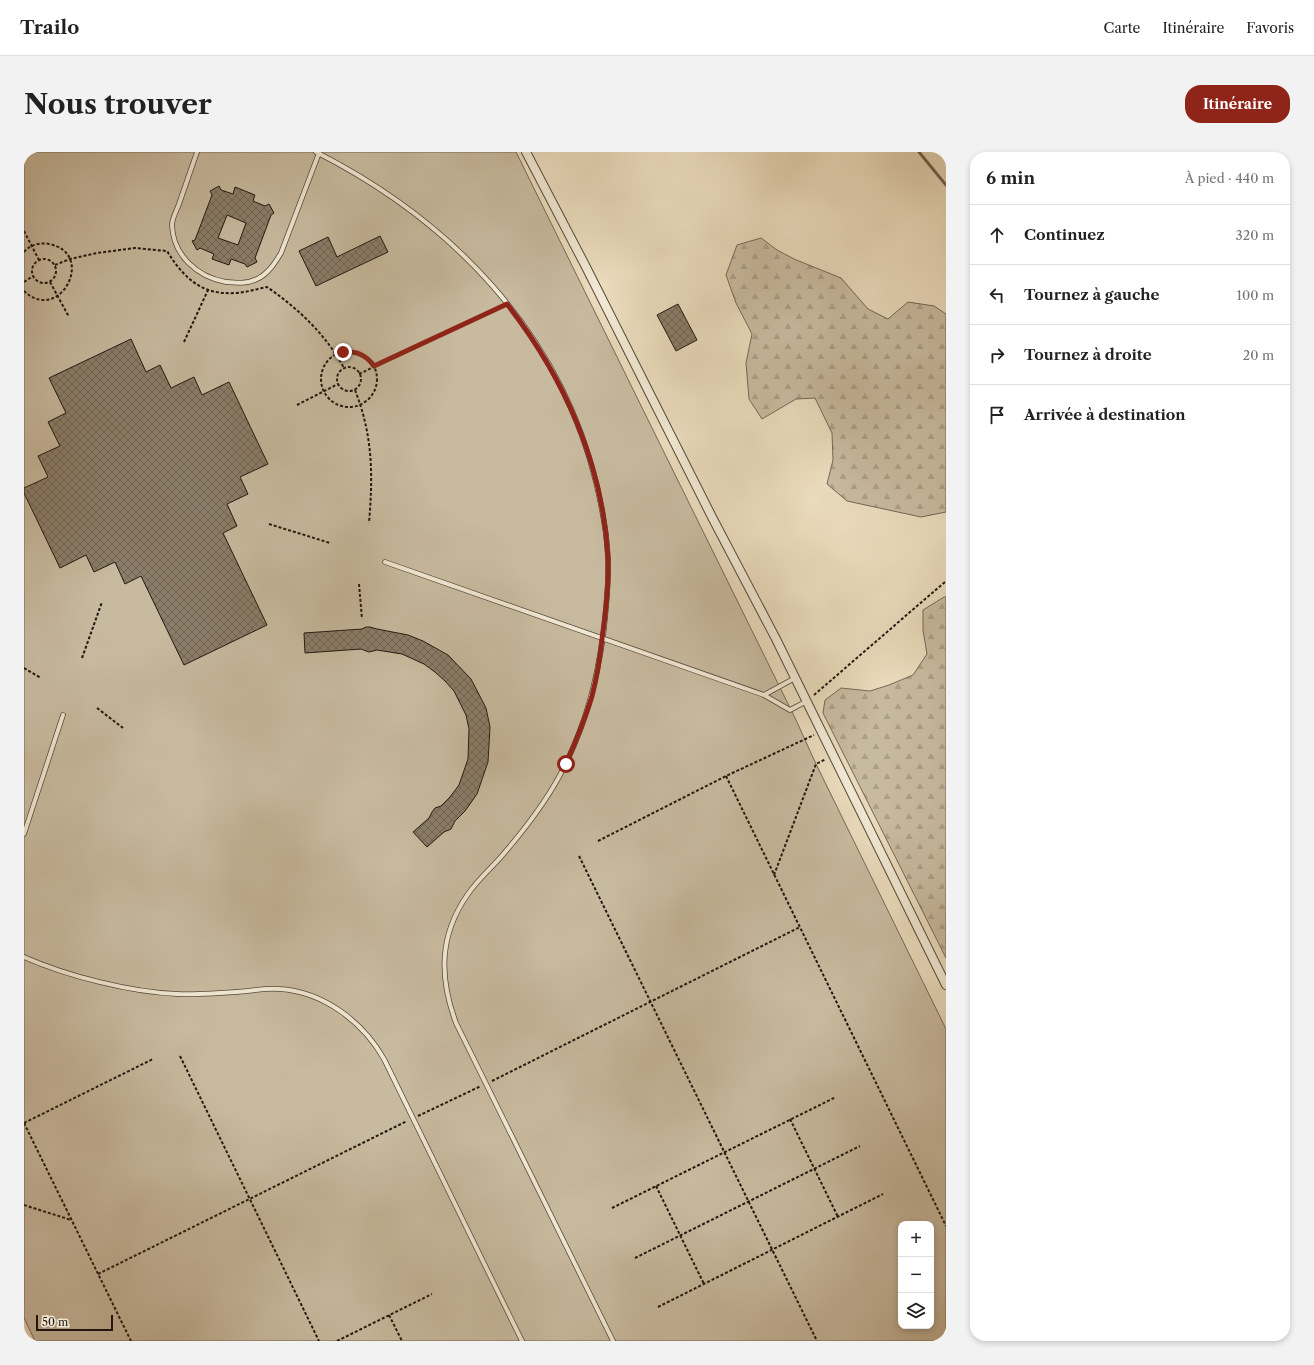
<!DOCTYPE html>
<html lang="fr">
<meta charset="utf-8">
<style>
:root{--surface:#fff;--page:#f2f2f2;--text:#222;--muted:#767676;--line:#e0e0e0;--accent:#8f2418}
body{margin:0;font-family:"Libre Caslon Text",serif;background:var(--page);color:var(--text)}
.controls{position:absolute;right:12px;bottom:12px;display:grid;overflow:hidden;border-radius:8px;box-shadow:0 2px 6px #0003}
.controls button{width:36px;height:36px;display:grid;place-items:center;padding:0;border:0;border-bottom:1px solid var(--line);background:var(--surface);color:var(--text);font:20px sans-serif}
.scale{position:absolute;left:12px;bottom:10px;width:77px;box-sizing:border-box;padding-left:4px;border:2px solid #211710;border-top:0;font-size:11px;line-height:14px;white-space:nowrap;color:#211710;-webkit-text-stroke:3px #f1e8d3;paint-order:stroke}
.stop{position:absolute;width:12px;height:12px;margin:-9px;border:3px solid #8f2418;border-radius:50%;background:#fff}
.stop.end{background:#8f2418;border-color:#fff;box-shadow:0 1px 4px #0008}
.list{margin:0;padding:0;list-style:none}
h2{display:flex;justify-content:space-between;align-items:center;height:52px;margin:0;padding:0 16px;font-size:17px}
h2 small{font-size:13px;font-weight:400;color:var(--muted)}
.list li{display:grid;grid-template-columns:26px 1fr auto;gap:12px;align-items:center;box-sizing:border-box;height:60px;padding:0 16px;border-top:1px solid var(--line)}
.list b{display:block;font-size:15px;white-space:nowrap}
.list em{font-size:13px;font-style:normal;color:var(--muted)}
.icon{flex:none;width:22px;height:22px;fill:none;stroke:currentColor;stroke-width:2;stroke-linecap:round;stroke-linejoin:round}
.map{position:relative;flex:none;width:922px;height:1189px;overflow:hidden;border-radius:16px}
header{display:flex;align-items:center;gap:24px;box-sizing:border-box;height:56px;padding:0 20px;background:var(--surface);border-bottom:1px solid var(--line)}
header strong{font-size:19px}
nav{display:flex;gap:22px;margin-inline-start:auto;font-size:14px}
.intro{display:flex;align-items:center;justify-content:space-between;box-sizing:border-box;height:96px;padding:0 24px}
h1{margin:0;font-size:28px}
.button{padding:10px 18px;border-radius:16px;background:var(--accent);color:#fff;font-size:14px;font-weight:700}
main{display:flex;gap:24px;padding:0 24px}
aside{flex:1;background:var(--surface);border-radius:16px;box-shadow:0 2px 6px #0003}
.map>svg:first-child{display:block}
.green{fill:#c8ba9f;stroke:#746858;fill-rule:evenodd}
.forest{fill:url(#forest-firs);stroke:#746858}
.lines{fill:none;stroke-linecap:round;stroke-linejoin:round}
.stream{stroke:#716454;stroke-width:3}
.building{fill:url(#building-cross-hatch);stroke:#211710;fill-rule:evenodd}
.lane-casing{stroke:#53483b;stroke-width:5.5}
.street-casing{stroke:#53483b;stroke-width:10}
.path{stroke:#211710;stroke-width:2;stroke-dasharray:3 2;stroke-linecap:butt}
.lane{stroke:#f1e8d3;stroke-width:4}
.street{stroke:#f1e8d3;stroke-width:8}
.route{stroke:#8f2418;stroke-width:5}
</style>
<header>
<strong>Trailo</strong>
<nav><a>Carte</a><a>Itinéraire</a><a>Favoris</a></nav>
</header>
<div class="intro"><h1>Nous trouver</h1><a class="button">Itinéraire</a></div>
<main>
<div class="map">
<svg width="922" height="1189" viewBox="0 0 922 1189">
<defs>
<pattern id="forest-firs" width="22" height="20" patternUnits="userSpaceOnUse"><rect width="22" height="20" fill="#c8ba9f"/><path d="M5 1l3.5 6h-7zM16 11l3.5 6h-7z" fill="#ac9f88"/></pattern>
<pattern id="building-cross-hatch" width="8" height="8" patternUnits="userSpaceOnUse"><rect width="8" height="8" fill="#8a7d69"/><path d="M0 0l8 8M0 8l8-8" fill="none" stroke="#706555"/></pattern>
</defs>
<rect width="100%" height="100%" fill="#eadbbc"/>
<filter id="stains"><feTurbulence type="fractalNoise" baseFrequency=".005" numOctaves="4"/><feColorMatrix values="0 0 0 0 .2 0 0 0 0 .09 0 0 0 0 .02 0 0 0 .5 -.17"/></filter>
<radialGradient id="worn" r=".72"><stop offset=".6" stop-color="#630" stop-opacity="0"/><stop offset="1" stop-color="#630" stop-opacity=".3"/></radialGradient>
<!-- green -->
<path class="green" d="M0,0h492l280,568 20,44 130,265v312h-911l-11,-23zM877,1072h30v102h-30z"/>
<!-- forest -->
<g class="forest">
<path d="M737,86l16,12 17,9 47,19 27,31 20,10 20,-17 26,4 12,8v198l-25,5 -74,-16 -20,-17 6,-24 -1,-27 -17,-35 -19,1 -34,20 -13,-20 -3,-36 6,-29 -16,-31 -10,-28 11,-30z"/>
<path d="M920,445h2v361l-123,-245 2,-13 16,-12 29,3 19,-6 24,-10 14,-21 -4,-24v-20z"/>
</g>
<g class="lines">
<!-- stream -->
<path class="stream" d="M895,0l27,33"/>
</g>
<!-- building -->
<g class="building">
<path d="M195,34l2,4 12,4 2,-7 20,8 -2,6 12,5 4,-2 5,9 -3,2 -16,43 2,4 -10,5 -2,-3 -14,-5 -2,6 -17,-6 2,-5 -14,-6 -3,2 -5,-9 3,-1 17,-45 -2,-4zM203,63l19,8 -8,22 -20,-7z"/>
<path d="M356,84l8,16 -72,34 -17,-35 29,-14 9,20z"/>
<path d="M654,152l19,36 -21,11 -19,-36z"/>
<path d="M107,187l15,33 14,-7 11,23 23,-11 8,18 27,-13 39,82 -28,13 8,17 -21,10 10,22 -14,7 44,92 -83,40 -43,-89 -16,8 -10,-22 -21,10 -8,-17 -26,13 -36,-75v-5l24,-11 -10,-21 22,-10 -12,-24 18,-9 -17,-35z"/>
<path d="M342,475h4l7,2 31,6 15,6 25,14 23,24 15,29 4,19 -2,35 -11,32 -12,17 -10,10 -4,8 -7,3 -17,15 -14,-15 16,-14 3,-6 3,-4 6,-2 9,-9 9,-12 9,-26 1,-30 -3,-14 -12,-24 -9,-10 -10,-9 -11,-8 -22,-10 -25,-4 -8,2 -8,-3 -56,4 -1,-20 58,-4z"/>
</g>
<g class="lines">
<!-- lane casing -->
<g class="lane-casing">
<g id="lane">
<path d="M173,0c-6,17 -12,35 -18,52 -2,6 -7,14 -7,21 1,30 25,52 54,57 11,1 21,2 31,-3 11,-5 18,-16 24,-26l38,-100"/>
<path d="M292,0c136,69 243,180 280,330 6,25 11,51 12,77 1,26 -2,52 -5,78 -7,46 -16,82 -36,124 -15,33 -38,63 -61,90 -12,15 -27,27 -38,43 -29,41 -29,83 -12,129l157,318"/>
<path d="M361,410l379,133 26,15 17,-9"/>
<path d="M740,543l31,-17"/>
<path d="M0,682l39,-119"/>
<path d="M0,805c43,19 106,35 153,37 23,1 46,-1 70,-3 10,-1 22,-3 33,-2 44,3 83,33 104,70l138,282"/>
</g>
</g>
<!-- street casing -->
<g class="street-casing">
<path id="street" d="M502,0l60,115 127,252 63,120 170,346"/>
</g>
<!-- path -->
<g class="path">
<path d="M0,79l15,29"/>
<path d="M0,100c6,-7 16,-10 25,-8 48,9 11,81 -25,47"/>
<circle cx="20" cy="119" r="12"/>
<path d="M31,113l15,-6 27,-6 38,-5 32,3c16,26 34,44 67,42 11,0 22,-4 33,-6 32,22 59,48 77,81"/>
<path d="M0,130l9,-6"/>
<path d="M26,130l19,35"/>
<path d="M160,190l24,-52"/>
<circle cx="325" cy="227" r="28"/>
<circle cx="325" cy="227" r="12"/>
<path d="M335,222l142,-68"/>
<path d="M331,238c18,46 18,85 14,133"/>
<path d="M273,253l41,-21"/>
<path d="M245,372l61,19"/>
<path d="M335,432l3,35"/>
<path d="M58,506l20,-56"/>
<path d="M0,516l17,10"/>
<path d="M790,543l132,-114"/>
<path d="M73,556l26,20"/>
<path d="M702,624l220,450"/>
<path d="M574,689l128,-65 88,-41"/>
<path d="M555,704l238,485"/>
<path d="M750,723l42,-111 10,-5"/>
<path d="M156,904l139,285"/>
<path d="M468,929l308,-154"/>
<path d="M394,964l63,-30"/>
<path d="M766,967l48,98"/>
<path d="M0,971l107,218"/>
<path d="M0,971l129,-64"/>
<path d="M632,1034l48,98"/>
<path d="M0,1053l47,15"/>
<path d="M588,1056l224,-111"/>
<path d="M611,1106l225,-112"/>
<path d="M74,1122l309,-153"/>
<path d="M634,1155l225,-113"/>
<path d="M365,1163l13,26"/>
<path d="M313,1189l95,-47"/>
</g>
<!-- lane -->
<use href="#lane" class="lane"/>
<!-- street -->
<use href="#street" class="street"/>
</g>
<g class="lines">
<!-- route -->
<path class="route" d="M319,200c14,-1 23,3 31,14l133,-62c57,73 96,160 101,254 1,27 -2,54 -6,81 -2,19 -5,38 -10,57 -7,23 -16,45 -26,68"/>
</g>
<rect width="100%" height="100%" filter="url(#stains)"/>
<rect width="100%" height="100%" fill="url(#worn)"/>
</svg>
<div class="controls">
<button>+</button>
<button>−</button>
<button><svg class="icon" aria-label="layers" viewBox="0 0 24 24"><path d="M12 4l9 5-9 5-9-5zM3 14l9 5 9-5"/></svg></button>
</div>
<div class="scale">50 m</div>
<div class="stop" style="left:542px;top:612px"></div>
<div class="stop end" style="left:319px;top:200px"></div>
</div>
<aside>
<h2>6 min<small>À pied · 440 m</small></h2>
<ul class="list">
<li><svg class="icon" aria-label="ahead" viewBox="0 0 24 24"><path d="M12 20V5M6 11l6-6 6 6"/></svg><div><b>Continuez</b></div><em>320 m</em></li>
<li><svg class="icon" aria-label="left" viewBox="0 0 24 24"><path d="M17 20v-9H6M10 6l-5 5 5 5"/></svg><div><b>Tournez à gauche</b></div><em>100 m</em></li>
<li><svg class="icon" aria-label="right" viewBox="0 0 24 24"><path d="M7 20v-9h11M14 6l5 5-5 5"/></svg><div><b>Tournez à droite</b></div><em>20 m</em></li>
<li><svg class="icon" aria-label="arrive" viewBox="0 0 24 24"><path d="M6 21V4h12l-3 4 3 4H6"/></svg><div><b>Arrivée à destination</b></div></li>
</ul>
</aside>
</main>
